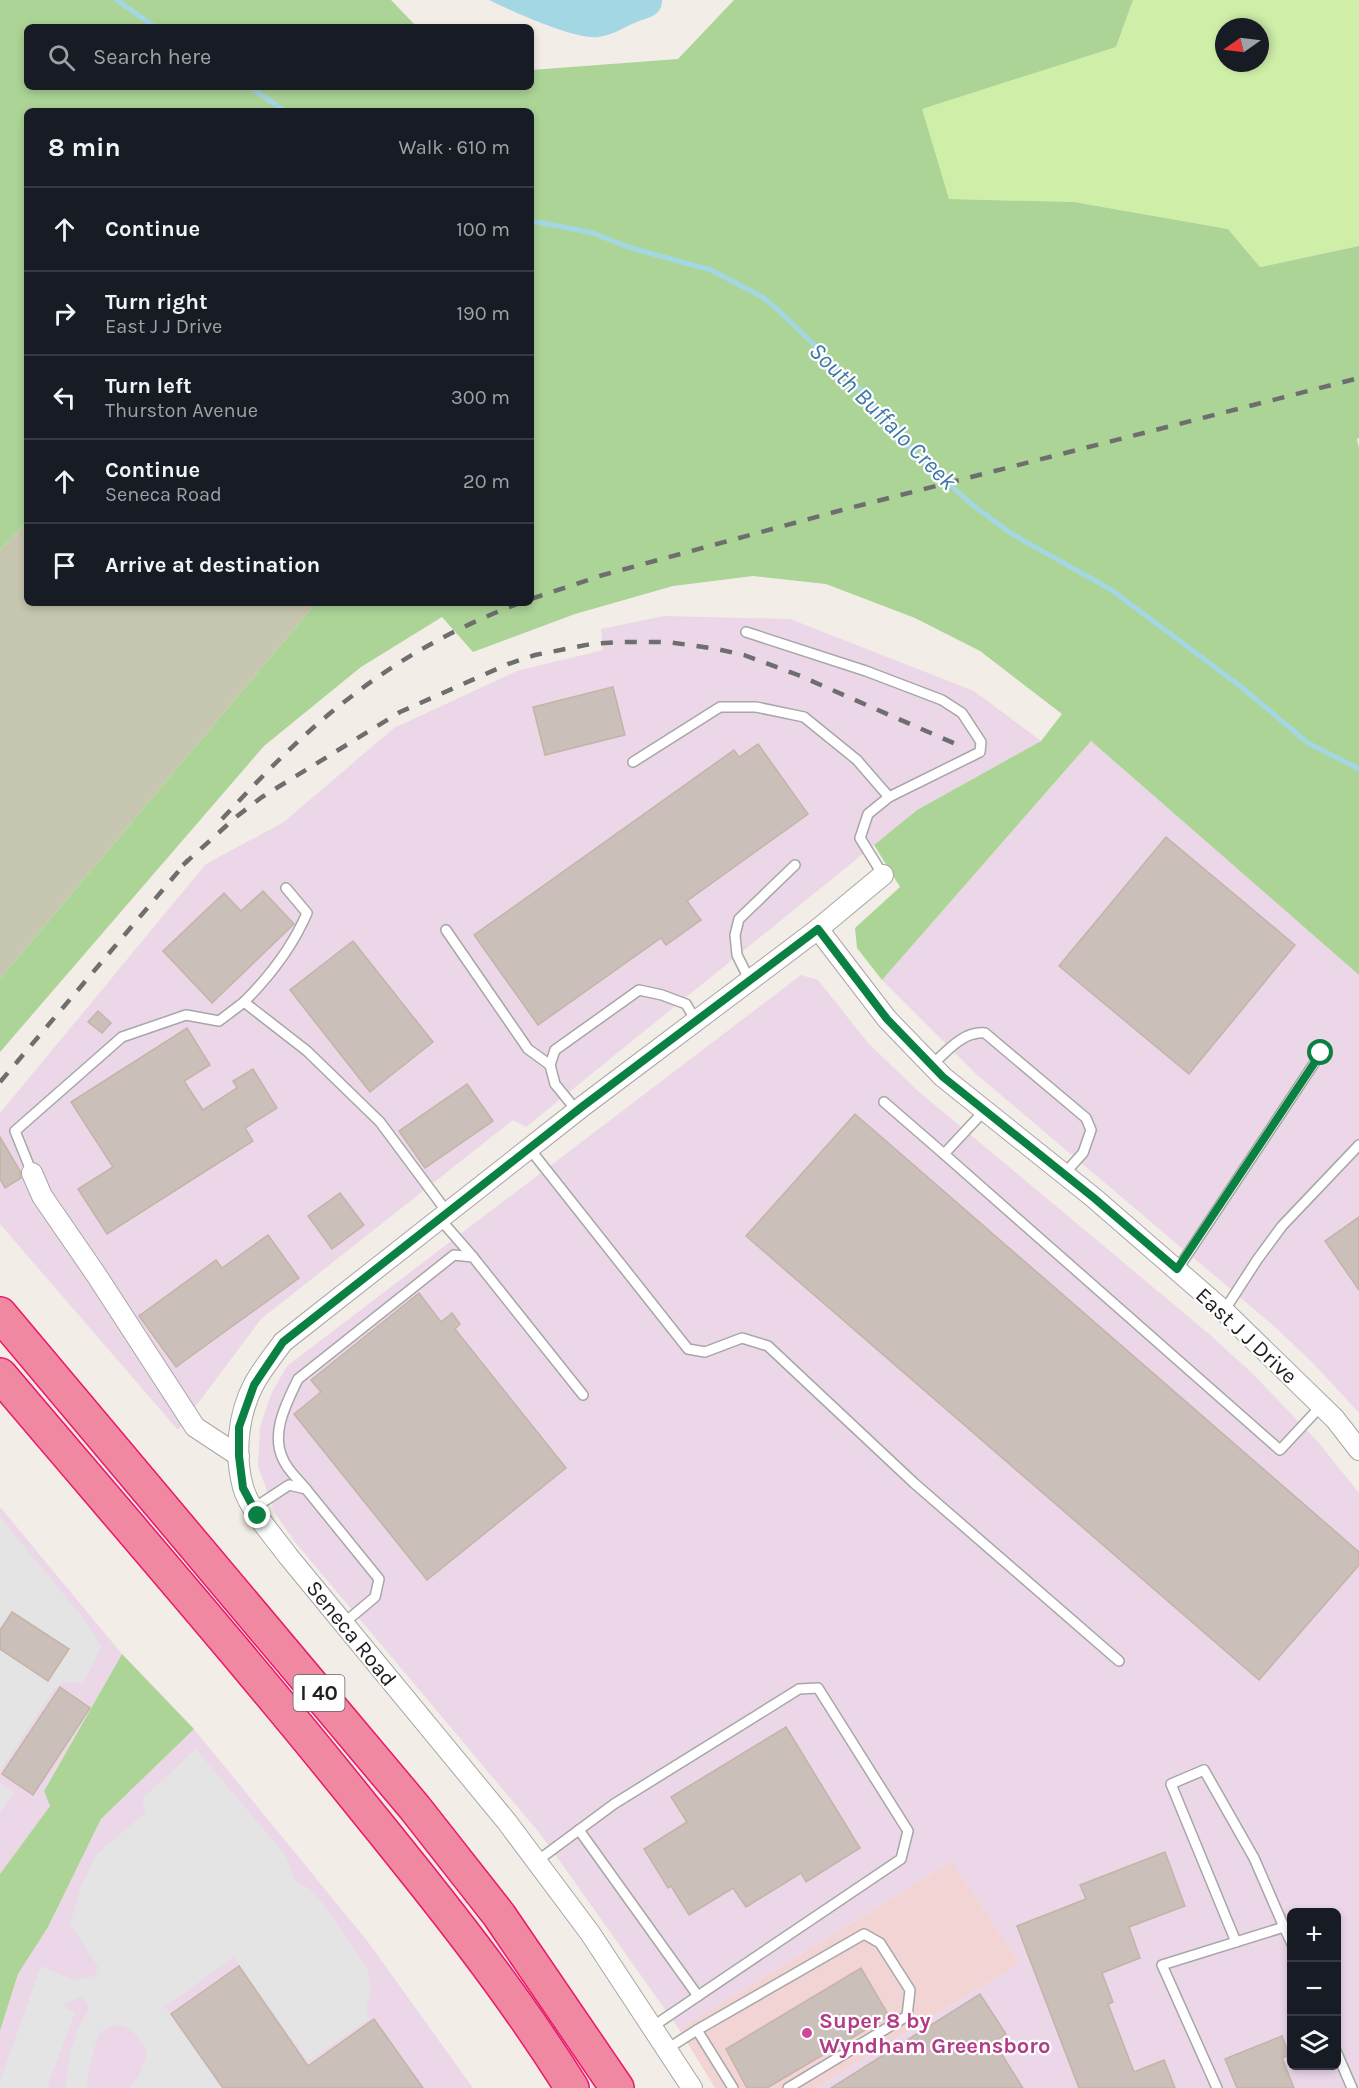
<!DOCTYPE html>
<meta charset="utf-8">
<style>
:root{--surface:#171b24;--page:#20242c;--text:#f1f3f6;--muted:#9ea1a6;--line:#363941}
body{margin:0;font-family:Karla,sans-serif;background:var(--page);color:var(--text)}
.controls{position:absolute;right:18px;bottom:18px;display:grid;overflow:hidden;border-radius:9px;box-shadow:0 3px 9px #0003}
.controls button{width:54px;height:54px;display:grid;place-items:center;padding:0;border:0;border-bottom:2px solid var(--line);background:var(--surface);color:var(--text);font:30px sans-serif}
.compass{position:absolute;left:1215px;top:18px;width:54px;height:54px;border-radius:50%;background:var(--surface);box-shadow:0 3px 9px #0003;rotate:256deg}
.stop{position:absolute;width:18px;height:18px;margin:-14px;border:4px solid #0b8043;border-radius:50%;background:#fff}
.stop.end{background:#0b8043;border-color:#fff;box-shadow:0 2px 6px #0008}
.list{margin:0;padding:0;list-style:none}
h2{display:flex;justify-content:space-between;align-items:center;height:78px;margin:0;padding:0 24px;font-size:26px}
h2 small{font-size:20px;font-weight:400;color:var(--muted)}
.list li{display:grid;grid-template-columns:39px 1fr auto;gap:18px;align-items:center;box-sizing:border-box;height:84px;padding:0 24px;border-top:2px solid var(--line)}
.list b{display:block;font-size:22px;white-space:nowrap}
.list p{margin:0;font-size:20px;white-space:nowrap;color:var(--muted)}
.list em{font-size:20px;font-style:normal;color:var(--muted)}
.icon{flex:none;width:33px;height:33px;fill:none;stroke:currentColor;stroke-width:2;stroke-linecap:round;stroke-linejoin:round}
.map{position:relative;flex:none;width:1359px;height:2088px;overflow:hidden}
.search{position:absolute;background:var(--surface);box-shadow:0 3px 9px #0003;left:24px;top:24px;width:510px;height:66px;display:flex;align-items:center;gap:15px;box-sizing:border-box;padding:0 21px;border-radius:9px;color:var(--muted);font-size:22px}
.panel{position:absolute;background:var(--surface);box-shadow:0 3px 9px #0003;left:24px;top:108px;width:510px;height:498px;border-radius:9px}
.map>svg:first-child{display:block}
.commercial{fill:#f3d4d5}
.industrial{fill:#ebd7e8;fill-rule:evenodd}
.construction{fill:#c7c6b0}
.grass{fill:#cfefa8;fill-rule:evenodd}
.forest{fill:#acd497}
.parking{fill:#e4e4e4}
.water{fill:#a3d7e3}
.lines{fill:none;stroke-linecap:round;stroke-linejoin:round}
.stream{stroke:#a3d7e3;stroke-width:5}
.building{fill:#cabfb9;stroke:#c5b3a7;stroke-width:1.5}
.lane-casing{stroke:#a7a7a7;stroke-width:12}
.street-casing{stroke:#a7a7a7;stroke-width:22}
.highway-casing{stroke:#ea186b;stroke-width:36}
.lane{stroke:#fff;stroke-width:9}
.street{stroke:#fff;stroke-width:20}
.highway{stroke:#ef88a0;stroke-width:33}
.rail{stroke:#6e6e6e;stroke-width:4.5;stroke-dasharray:12 12;stroke-linecap:butt}
.route{stroke:#0b8043;stroke-width:8}
.hotel-dot{fill:#d1479c;stroke:#fff;stroke-width:2}
.labels{text-anchor:middle;stroke-width:4.5;stroke-linejoin:round;paint-order:stroke}
.shield{fill:#fff;stroke:#636363;stroke-width:1.5}
.shield-label{font-size:21px;font-weight:bold;fill:#202020}
.street-label{font-size:22px;fill:#202020;stroke:#fff}
.hotel-label{font-size:22px;font-weight:bold;fill:#b23c85;stroke:#fff;text-anchor:start}
.water-label{font-size:24px;font-style:italic;fill:#3e78a8;stroke:#fff}
</style>
<div class="map">
<svg width="1359" height="2088" viewBox="0 0 1359 2088">
<rect width="100%" height="100%" fill="#f2ede6"/>
<!-- commercial -->
<path class="commercial" d="M952,1861l68,102 -204,125h-101l-36,-59z"/>
<!-- industrial -->
<g class="industrial">
<path d="M664,616l126,3 184,72 67,50 -124,69 -391,317 -13,-7 -252,199 -83,111 -178,-206v-111l206,-249 78,-42 110,-94 123,-57 86,-21 -2,-21z"/>
<path d="M1091,741l268,234v438l-45,-49 -40,-38 -298,-252 -94,-94z"/>
<path d="M801,975l17,5 50,63 50,48 291,243 44,40 65,68 41,51v595h-543l204,-125 -68,-102 -273,168 -137,-193 -247,-294 -20,-29 -17,-47 2,-39 11,-33 16,-28zM1292,1912h44v154h-44z"/>
<path d="M0,1507l122,147 -78,136 6,16 -50,68z"/>
<path d="M194,1729l174,213 105,146h-473v-57l18,-57 30,-47 53,-108z"/>
</g>
<!-- construction -->
<path class="construction" d="M27,522v81h289l-316,376v-429z"/>
<!-- grass -->
<path class="grass" d="M1133,0h226v246l-99,21 -32,-38 -154,-27 -125,-3 -28,-90 195,-62zM1224,27h36v36h-36z"/>
<!-- forest -->
<g class="forest">
<path d="M0,0h391l26,27h-390v60h504v-17l147,-11 56,-59h399l-17,47 -194,62 27,90 125,3 154,27 32,38 99,-21v192l-2,1 2,9v527l-268,-234 -209,239 -25,-32 -2,-20 45,-41 -26,-42 43,-35 124,-69 21,-27 -82,-63 -65,-33 -89,-34 -73,-8 -80,10 -98,28 -102,38 -31,-35 -81,50 -97,79 -264,306v-73l316,-376h215v-492h-504v411l-27,28z"/>
<path d="M122,1654l72,75 -93,90 -53,108 -30,47 -18,57v-157l50,-68 -6,-15z"/>
</g>
<!-- parking -->
<g class="parking">
<path d="M0,1517l85,103 16,27 -17,36 -21,-1 -8,6 -55,83v-122l48,31 21,-31 -56,-37 -13,18z"/>
<path d="M196,1749l90,107 8,22 5,6 10,4 12,13 46,67 4,20 -5,22 3,9 -61,43 -74,-105 -69,50 56,81h-92l10,-12 8,-22 -2,-7 -11,-14 -9,-6 -11,-3 -12,7 -5,8 -9,33 -1,16h-22l5,-34 8,-26 10,-17v-6l-4,-7 -4,-2 -15,8v4l10,4 -28,76h-47v-7l41,-115 33,14 21,-4 3,-9 -28,-43 11,-37 16,-33 49,-42 -4,-13z"/>
<path d="M0,1782l14,10 -14,21z"/>
</g>
<!-- water -->
<path class="water" d="M489,0h173c0,16 -13,17 -25,22 -14,5 -23,13 -39,15 -22,3 -87,-26 -109,-37z"/>
<g class="lines">
<!-- stream -->
<g class="stream">
<path d="M117,0l38,27"/>
<path d="M250,87l35,24"/>
<path d="M531,221l59,11 41,16 80,22 50,26 17,14 87,84 22,33 83,76 42,31 98,55 130,97 68,57 51,26"/>
</g>
</g>
<!-- building -->
<g class="building">
<path d="M613,687l12,48 -80,20 -12,-48z"/>
<path d="M758,744l50,70 -121,87 14,19 -35,25 -5,-7 -123,87 -64,-90 260,-185 5,7z"/>
<path d="M1166,837l129,108 -106,129 -130,-108z"/>
<path d="M263,891l31,33 -82,79 -49,-52 61,-58 17,18z"/>
<path d="M353,941l80,101 -63,50 -80,-102z"/>
<path d="M98,1011l13,12 -9,10 -14,-11z"/>
<path d="M187,1028l23,37 -26,16 19,29 34,-22 -4,-7 20,-12 24,39 -32,20 8,13 -146,93 -29,-45 35,-22 -42,-65z"/>
<path d="M467,1084l26,37 -68,47 -26,-37z"/>
<path d="M855,1114l504,438v13l-100,115 -513,-444z"/>
<path d="M0,1137l20,34 1,7 -16,10 -5,-9z"/>
<path d="M340,1193l24,32 -32,24 -24,-33z"/>
<path d="M1359,1217v73l-34,-49z"/>
<path d="M268,1235l31,43 -123,89 -37,-51 77,-56 6,8z"/>
<path d="M419,1293l22,29 11,-9 8,11 -5,5 111,139 -139,112 -133,-166 27,-22 -10,-12z"/>
<path d="M12,1612l57,37 -21,32 -48,-32v-19z"/>
<path d="M60,1687l30,21 -57,87 -31,-21z"/>
<path d="M786,1727l74,121 -54,34 -5,-9 -55,34 -13,-19 -44,27 -18,-29 -3,2 -24,-39 43,-27 -16,-25z"/>
<path d="M1165,1852l20,54 -56,21 11,31 -38,15 11,29 -5,2 26,68 30,-12 11,28h-96l-62,-162 69,-27 -6,-14z"/>
<path d="M239,1966l69,100 66,-47 49,69h-200l-52,-74z"/>
<path d="M861,1968l28,48 -122,72h-20l-21,-39z"/>
<path d="M980,1994l26,40 -12,8 29,46h-192z"/>
<path d="M1282,2036l7,19 -7,3 12,30h-57l-12,-29z"/>
</g>
<g class="lines">
<!-- lane casing -->
<g class="lane-casing">
<g id="lane">
<path d="M746,632l120,39 76,29 20,13 19,29 -1,10 -91,45"/>
<path d="M633,762l87,-55h36l48,10 53,43 32,37 -21,17 -8,24 23,37"/>
<path d="M446,930l82,119 22,16"/>
<path d="M750,981l-13,-26 -2,-20 4,-16 56,-54"/>
<path d="M244,1002c26,-26 48,-54 63,-89l-21,-25"/>
<path d="M932,1065c15,-14 31,-34 53,-32l101,85 5,12 -8,23 -19,21"/>
<path d="M884,1102l60,52"/>
<path d="M985,1110l-41,44 336,296 41,-44"/>
<path d="M577,1111l-22,-27 -5,-19 5,-15 84,-60 23,5 24,9 10,17"/>
<path d="M529,1148l159,201 17,3 37,-14 26,8 146,137 205,178"/>
<path d="M32,1173l-17,-42 107,-94 64,-22 33,6 25,-19 63,49 73,71 67,90"/>
<path d="M440,1219l33,38"/>
<path d="M1177,1270l144,-217"/>
<path d="M1224,1311l33,-51 25,-34 77,-81"/>
<path d="M306,1489c-7,-9 -19,-19 -23,-30 -13,-26 4,-57 15,-80l156,-124 19,2 110,138"/>
<path d="M254,1508l35,-23 17,4 73,90 -4,18 -31,26"/>
<path d="M579,1830l119,166"/>
<path d="M537,1861l77,-57 145,-90 40,-25 19,-1 90,143 -7,28 -249,168"/>
<path d="M1236,1942l-65,-158 33,-14 50,88 30,69"/>
<path d="M697,2030l167,-96 16,9 30,47 -3,26 -119,72"/>
<path d="M667,2049l30,-19 36,58"/>
<path d="M1336,2051l16,37"/>
<path d="M1217,2088l-55,-123 122,-38 8,17"/>
</g>
</g>
<!-- street casing -->
<g class="street-casing">
<g id="street">
<path d="M818,929l69,90 56,58 151,121 130,113 111,108 24,31"/>
<path d="M32,1173l10,23 55,80 98,151 44,29"/>
<path d="M692,2088l-102,-155 -83,-111 -219,-266c-14,-19 -39,-47 -45,-69 -9,-33 -5,-73 11,-103 8,-15 19,-28 29,-42l300,-236 235,-177 65,-54"/>
</g>
</g>
<!-- highway casing -->
<g class="highway-casing">
<g id="highway">
<path d="M0,1314l415,494 84,107 118,173"/>
<path d="M0,1375c122,144 246,286 364,433 73,90 146,181 208,280"/>
</g>
</g>
<!-- lane -->
<use href="#lane" class="lane"/>
<!-- street -->
<use href="#street" class="street"/>
<!-- highway -->
<use href="#highway" class="highway"/>
<!-- rail -->
<g class="rail">
<path d="M531,599l72,-24 239,-65 517,-132"/>
<path d="M222,819c41,-44 82,-87 130,-123 50,-39 109,-71 168,-93"/>
<path d="M183,865l53,-48 26,-20 138,-85 108,-48 27,-9 56,-11 27,-2h50l49,7 27,6 54,20 160,70"/>
<path d="M0,1082l188,-222"/>
</g>
</g>
<g class="lines">
<!-- route -->
<path class="route" d="M258,1516l-15,-28 -4,-32v-29l15,-42 29,-43 300,-236 235,-177 69,90 56,58 151,121 83,71 144,-216"/>
</g>
<!-- markers -->
<circle class="hotel-dot" cx="807" cy="2033" r="6"/>
<g class="labels">
<!-- shield labels -->
<rect class="shield" x="293.5" y="1675" width="51" height="36" rx="4.5"/>
<g class="shield-label">
<text x="319" y="1700">I 40</text>
</g>
<!-- street labels -->
<g class="street-label">
<text transform="translate(1247 1335) rotate(43)" y="8">East J J Drive</text>
<text transform="translate(352 1633) rotate(51)" y="8">Seneca Road</text>
</g>
<!-- hotel labels -->
<g class="hotel-label">
<text x="819" y="2028">Super 8 by<tspan x="819" dy="25">Wyndham Greensboro</tspan></text>
</g>
<!-- water labels -->
<g class="water-label">
<text transform="translate(883 416) rotate(45)" y="8">South Buffalo Creek</text>
</g>
</g>
</svg>
<div class="controls">
<button>+</button>
<button>−</button>
<button><svg class="icon" aria-label="layers" viewBox="0 0 24 24"><path d="M12 4l9 5-9 5-9-5zM3 14l9 5 9-5"/></svg></button>
</div>
<svg class="compass" viewBox="-18 -18 36 36"><path d="M0-13l5 13h-10z" fill="#e53935"/><path d="M0 13l5-13h-10z" fill="#9ea1a6"/></svg>
<div class="stop" style="left:1321px;top:1053px"></div>
<div class="stop end" style="left:258px;top:1516px"></div>
<div class="search"><svg class="icon" aria-label="search" viewBox="0 0 24 24"><circle cx="10" cy="10" r="6"/><path d="M15 15l6 6"/></svg>Search here</div>
<section class="panel">
<h2>8 min<small>Walk · 610 m</small></h2>
<ul class="list">
<li><svg class="icon" aria-label="ahead" viewBox="0 0 24 24"><path d="M12 20V5M6 11l6-6 6 6"/></svg><div><b>Continue</b></div><em>100 m</em></li>
<li><svg class="icon" aria-label="right" viewBox="0 0 24 24"><path d="M7 20v-9h11M14 6l5 5-5 5"/></svg><div><b>Turn right</b><p>East J J Drive</p></div><em>190 m</em></li>
<li><svg class="icon" aria-label="left" viewBox="0 0 24 24"><path d="M17 20v-9H6M10 6l-5 5 5 5"/></svg><div><b>Turn left</b><p>Thurston Avenue</p></div><em>300 m</em></li>
<li><svg class="icon" aria-label="ahead" viewBox="0 0 24 24"><path d="M12 20V5M6 11l6-6 6 6"/></svg><div><b>Continue</b><p>Seneca Road</p></div><em>20 m</em></li>
<li><svg class="icon" aria-label="arrive" viewBox="0 0 24 24"><path d="M6 21V4h12l-3 4 3 4H6"/></svg><div><b>Arrive at destination</b></div></li>
</ul>
</section>
</div>
